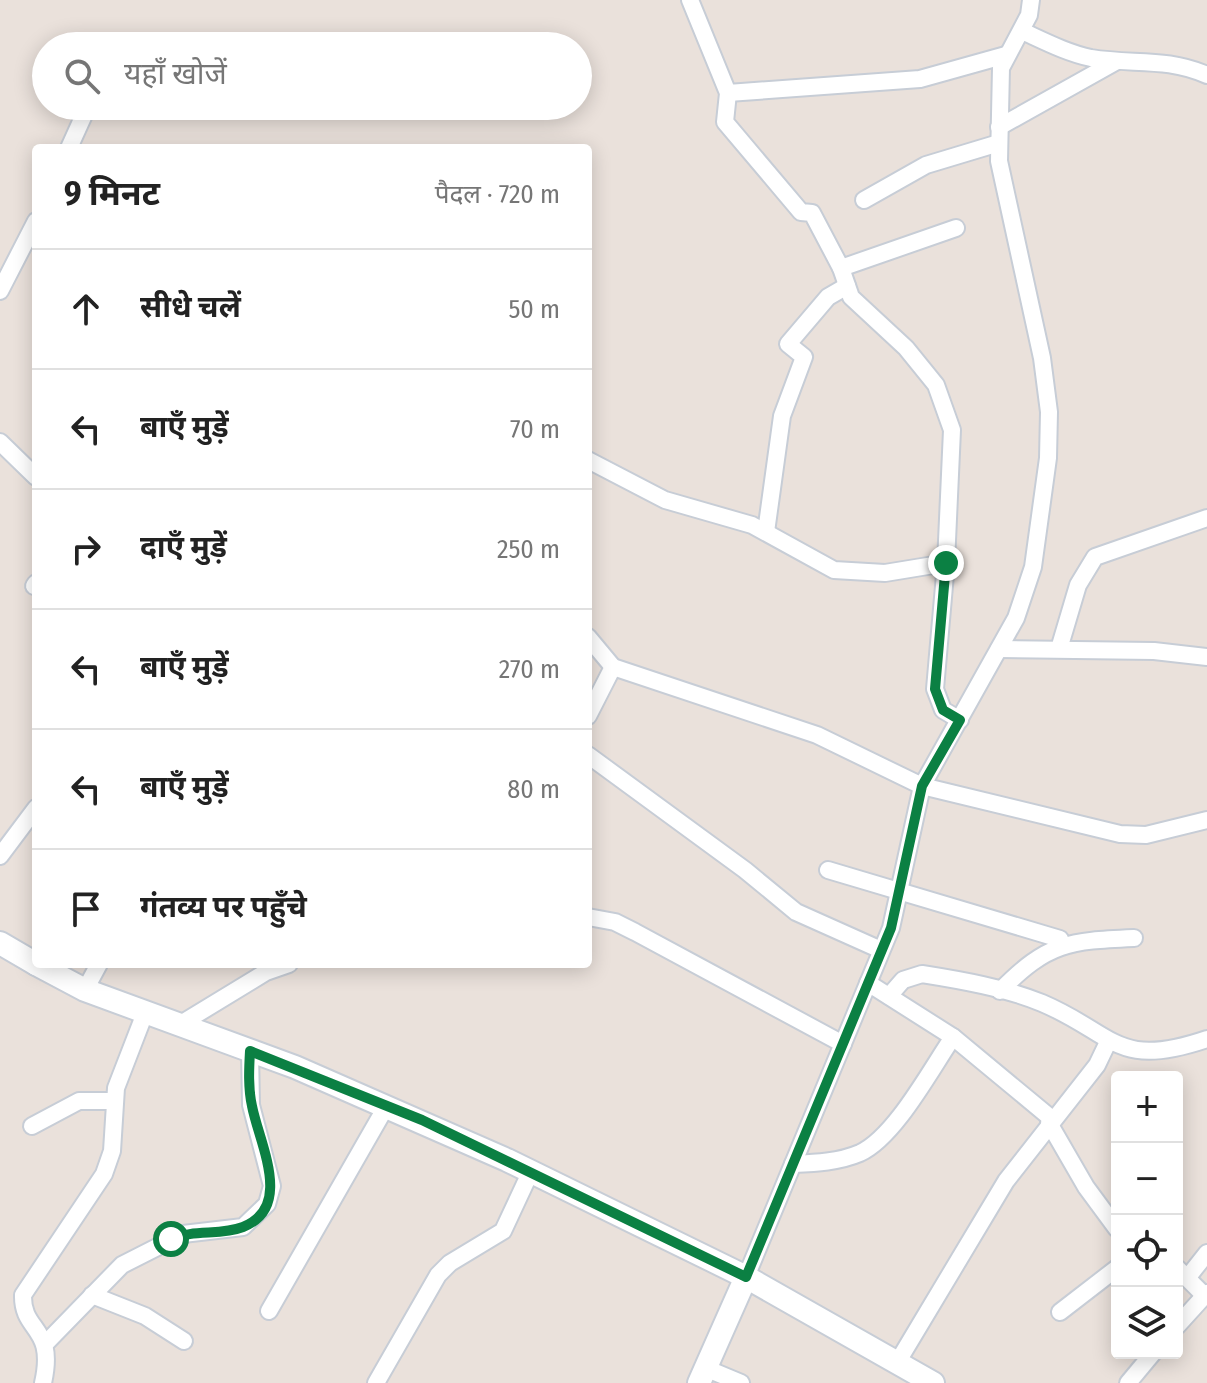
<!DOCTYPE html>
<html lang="hi">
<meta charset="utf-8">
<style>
:root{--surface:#fff;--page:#f2f2f2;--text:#222;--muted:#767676;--line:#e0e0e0}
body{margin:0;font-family:"Fira Sans Condensed","Noto Sans Devanagari",sans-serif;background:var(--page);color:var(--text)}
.controls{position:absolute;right:24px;bottom:24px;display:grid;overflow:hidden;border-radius:8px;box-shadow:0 4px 20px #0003}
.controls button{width:72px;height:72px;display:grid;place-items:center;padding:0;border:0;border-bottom:2px solid var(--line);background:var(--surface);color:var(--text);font:40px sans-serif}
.stop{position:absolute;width:24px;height:24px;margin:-18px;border:6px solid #0b8043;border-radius:50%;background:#fff}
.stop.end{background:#0b8043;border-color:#fff;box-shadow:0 2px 8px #0008}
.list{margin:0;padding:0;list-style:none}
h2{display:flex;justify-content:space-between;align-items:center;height:104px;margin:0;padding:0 32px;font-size:34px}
h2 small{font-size:26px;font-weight:400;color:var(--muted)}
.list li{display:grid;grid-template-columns:52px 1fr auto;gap:24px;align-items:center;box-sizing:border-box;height:120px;padding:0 32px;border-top:2px solid var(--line)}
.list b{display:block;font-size:30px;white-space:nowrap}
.list em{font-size:26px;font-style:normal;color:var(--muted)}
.icon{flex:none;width:44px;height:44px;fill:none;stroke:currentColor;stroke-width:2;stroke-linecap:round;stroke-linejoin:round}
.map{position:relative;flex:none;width:1207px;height:1383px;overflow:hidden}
.search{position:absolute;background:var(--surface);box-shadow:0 4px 20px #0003;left:32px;top:32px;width:560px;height:88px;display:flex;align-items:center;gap:20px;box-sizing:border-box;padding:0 28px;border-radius:44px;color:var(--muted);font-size:30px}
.panel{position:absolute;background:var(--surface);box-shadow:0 4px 20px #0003;left:32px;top:144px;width:560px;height:824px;border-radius:8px}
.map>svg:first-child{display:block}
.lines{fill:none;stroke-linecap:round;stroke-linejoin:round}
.street-casing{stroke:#c7cdd6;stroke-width:20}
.secondary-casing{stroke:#c7cdd6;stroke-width:26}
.street{stroke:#fff;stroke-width:16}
.secondary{stroke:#fff;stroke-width:22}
.route{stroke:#0b8043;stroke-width:10}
</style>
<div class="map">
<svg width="1207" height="1383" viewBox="0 0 1207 1383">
<rect width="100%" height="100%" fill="#eae1db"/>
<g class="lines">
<!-- street casing -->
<g class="street-casing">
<g id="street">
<path d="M690,0l38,93 -3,29 76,90 11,1 29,55"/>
<path d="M1022,31c22,10 45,22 69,27 42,7 75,-1 116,17"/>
<path d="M116,46l1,-3"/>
<path d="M728,93l192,-14 86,-24"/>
<path d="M999,127l118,-66"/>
<path d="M69,148l19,-42"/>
<path d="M864,200l62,-35 73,-22"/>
<path d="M956,228l-115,40 10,29 55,51 30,37 16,45 -6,133 -11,126 8,21 17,10"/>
<path d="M0,291l36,-70"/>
<path d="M0,442l36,35"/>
<path d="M588,460l77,40 87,25 82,45 51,3 61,-10"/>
<path d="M766,532l16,-116 22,-59 -16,-13 40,-47 19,-11"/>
<path d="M34,586l2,-3"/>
<path d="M588,637l25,30 204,68 105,51 198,48 26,1 61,-15"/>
<path d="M999,649l155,2 53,6"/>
<path d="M1059,649l19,-64 17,-28 112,-39"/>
<path d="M588,716l25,-49"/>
<path d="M588,755l157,115 51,42 85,38"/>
<path d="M0,856l36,-48"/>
<path d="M828,870l232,69"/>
<path d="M588,917l27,5 20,10 208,112"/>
<path d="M868,983l85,54 99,82"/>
<path d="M85,990l14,-26"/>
<path d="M1000,991c48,-49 69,-50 134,-53"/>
<path d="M889,996l14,-16 19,-6c38,6 84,14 120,29 73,31 74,67 165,36"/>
<path d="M179,1025l87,-53 23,-8"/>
<path d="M1049,1123l37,64 31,42"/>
<path d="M32,1126l47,-25h35"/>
<path d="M793,1164c23,-1 46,-2 67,-11 35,-16 71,-84 93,-116"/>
<path d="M1177,1268l27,27"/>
<path d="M746,1277l145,-349 31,-142 94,-168 17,-51 15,-109 1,-46 -7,-54 -43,-197 2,-93 28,-53 2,-15"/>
<path d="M1188,1277l19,-24"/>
<path d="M92,1295l53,21 39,25"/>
<path d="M269,1311l118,-206"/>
<path d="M1060,1312l57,-44"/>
<path d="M1177,1326l30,-33"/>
<path d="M46,1343l76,-78 61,-31 60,-7 24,-23 5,-18 -21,-81 -1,-54"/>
<path d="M897,1363l109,-182 91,-116 11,-23"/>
<path d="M705,1368l36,15"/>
<path d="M43,1383c13,-58 -21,-50 -20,-88l81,-121 8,-23 4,-63 29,-75"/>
<path d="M376,1383l62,-108 12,-12 53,-32 27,-58"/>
<path d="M1128,1383l25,-30"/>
</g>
</g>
<!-- secondary casing -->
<g class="secondary-casing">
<g id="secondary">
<path d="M0,943l36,21"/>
<path d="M36,964l49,26 210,77 212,93 239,117 187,106"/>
<path d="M699,1383l47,-106"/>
</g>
</g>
<!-- street -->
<use href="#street" class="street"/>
<!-- secondary -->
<use href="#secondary" class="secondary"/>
</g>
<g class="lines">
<!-- route -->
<path class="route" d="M171,1239c24,-10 49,-3 72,-12 51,-20 16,-84 9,-121 -4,-18 -3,-37 -2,-55l172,69 324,157 145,-349 31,-142 38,-66 -17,-10 -8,-21 11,-126"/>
</g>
</svg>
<div class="controls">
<button>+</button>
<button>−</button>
<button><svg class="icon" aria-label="locate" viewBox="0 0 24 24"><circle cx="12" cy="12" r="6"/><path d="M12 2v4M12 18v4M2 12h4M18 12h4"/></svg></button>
<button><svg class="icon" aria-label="layers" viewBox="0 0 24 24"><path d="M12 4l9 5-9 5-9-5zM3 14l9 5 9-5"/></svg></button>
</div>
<div class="stop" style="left:171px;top:1239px"></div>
<div class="stop end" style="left:946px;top:563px"></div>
<div class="search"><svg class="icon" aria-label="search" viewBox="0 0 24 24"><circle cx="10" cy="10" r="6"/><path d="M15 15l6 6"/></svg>यहाँ खोजें</div>
<section class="panel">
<h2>9 मिनट<small>पैदल · 720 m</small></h2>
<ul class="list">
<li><svg class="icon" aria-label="ahead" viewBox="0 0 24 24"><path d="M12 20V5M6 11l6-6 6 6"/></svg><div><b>सीधे चलें</b></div><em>50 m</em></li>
<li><svg class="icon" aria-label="left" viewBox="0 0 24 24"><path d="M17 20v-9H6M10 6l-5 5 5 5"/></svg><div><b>बाएँ मुड़ें</b></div><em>70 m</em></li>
<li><svg class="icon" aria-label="right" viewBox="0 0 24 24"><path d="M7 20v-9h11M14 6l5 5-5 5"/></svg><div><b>दाएँ मुड़ें</b></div><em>250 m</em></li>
<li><svg class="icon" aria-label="left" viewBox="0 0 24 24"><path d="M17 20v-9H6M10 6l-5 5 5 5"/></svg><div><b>बाएँ मुड़ें</b></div><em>270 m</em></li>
<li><svg class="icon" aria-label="left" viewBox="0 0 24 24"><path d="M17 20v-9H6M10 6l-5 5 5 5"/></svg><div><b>बाएँ मुड़ें</b></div><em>80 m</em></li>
<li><svg class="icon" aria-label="arrive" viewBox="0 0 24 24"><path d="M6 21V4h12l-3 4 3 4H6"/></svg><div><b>गंतव्य पर पहुँचे</b></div></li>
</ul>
</section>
</div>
